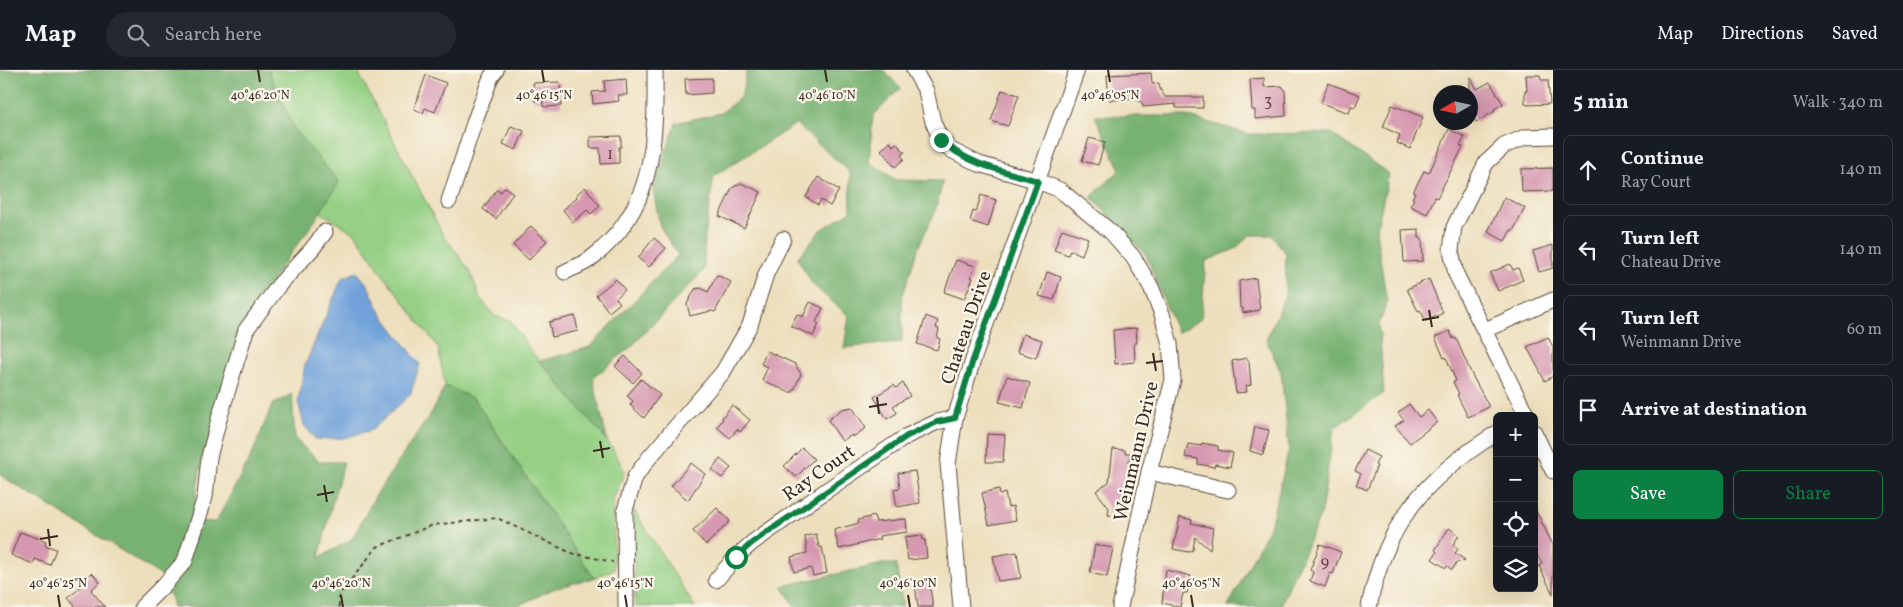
<!DOCTYPE html>
<meta charset="utf-8">
<style>
:root{--surface:#171b24;--page:#242831;--text:#f1f3f6;--muted:#9ea1a6;--line:#363941;--accent:#0b8043}
body{margin:0;font-family:Vollkorn,serif;background:var(--page);color:var(--text)}
.controls{position:absolute;right:15px;bottom:15px;display:grid;overflow:hidden;border-radius:8px;box-shadow:0 5px 20px #0002}
.controls button{width:45px;height:45px;display:grid;place-items:center;padding:0;border:0;border-bottom:1px solid var(--line);background:var(--surface);color:var(--text);font:25px sans-serif}
.compass{position:absolute;left:1433px;top:15px;width:45px;height:45px;border-radius:50%;background:var(--surface);box-shadow:0 5px 20px #0002;rotate:261deg}
.stop{position:absolute;width:15px;height:15px;margin:-11px;border:4px solid #0b8043;border-radius:50%;background:#fff}
.stop.end{background:#0b8043;border-color:#fff;box-shadow:0 1px 5px #0008}
.list{margin:0;padding:0;list-style:none}
h2{display:flex;justify-content:space-between;align-items:center;height:65px;margin:0;padding:0 20px;font-size:21px}
h2 small{font-size:16px;font-weight:400;color:var(--muted)}
.list li{display:grid;grid-template-columns:32px 1fr auto;gap:15px;align-items:center;box-sizing:border-box;height:70px;margin:0 10px 10px;padding:0 10px;border:1px solid var(--line);border-radius:8px}
.list b{display:block;font-size:19px;white-space:nowrap}
.list p{margin:0;font-size:16px;white-space:nowrap;color:var(--muted)}
.list em{font-size:16px;font-style:normal;color:var(--muted)}
.actions{display:flex;gap:10px;padding:15px 20px}
.actions a{flex:1;padding:11px 0;border:1px solid var(--accent);border-radius:8px;text-align:center;font-size:18px;color:var(--accent)}
.actions .main{background:var(--accent);color:#fff}
.icon{flex:none;width:28px;height:28px;fill:none;stroke:currentColor;stroke-width:2;stroke-linecap:round;stroke-linejoin:round}
.map{position:relative;flex:none;width:1553px;height:537px;overflow:hidden}
header{display:flex;align-items:center;gap:30px;box-sizing:border-box;height:70px;padding:0 25px;background:var(--surface);border-bottom:1px solid var(--line)}
header strong{font-size:24px}
nav{display:flex;gap:28px;margin-inline-start:auto;font-size:18px}
.search{width:350px;height:45px;background:var(--page);display:flex;align-items:center;gap:12px;box-sizing:border-box;padding:0 18px;border-radius:28px;color:var(--muted);font-size:19px}
main{display:flex}
aside{flex:1;background:var(--surface)}
.map>svg:first-child{display:block}
.green{fill:#95d085;stroke:#687d52}
.forest{fill:#78b272;stroke:#5a6e48}
.water{fill:#6fa1da;stroke:#55667c}
.building{fill:#d698b0}
.lines{fill:none;stroke-linecap:round;stroke-linejoin:round}
.minor-casing{stroke:#564536;stroke-width:17}
.path{stroke:#564536;stroke-width:2;stroke-dasharray:4 4;stroke-linecap:butt}
.minor{stroke:#fff;stroke-width:15}
.route{stroke:#0b8043;stroke-width:6}
.ticks{fill:none;stroke:#3b2a1e;stroke-width:2}
.labels{text-anchor:middle;stroke-width:4.5;stroke-linejoin:round;paint-order:stroke}
.number-label{font-size:16px;fill:#624642}
.street-label{font-size:19px;fill:#3b2a1e;stroke:#fbf7ec}
.ticks-label{font-size:12px;text-anchor:middle;fill:#3b2a1e;stroke:#fbf7ec;stroke-width:4.5;stroke-linejoin:round;paint-order:stroke}
</style>
<header>
<strong>Map</strong>
<div class="search"><svg class="icon" aria-label="search" viewBox="0 0 24 24"><circle cx="10" cy="10" r="6"/><path d="M15 15l6 6"/></svg>Search here</div>
<nav><a>Map</a><a>Directions</a><a>Saved</a></nav>
</header>
<main>
<div class="map">
<svg width="1553" height="537" viewBox="0 0 1553 537">
<rect width="100%" height="100%" fill="#fbf7ec"/>
<filter id="ink" filterUnits="userSpaceOnUse"><feTurbulence type="fractalNoise" baseFrequency=".02" numOctaves="2"/><feDisplacementMap in="SourceGraphic" scale="10" xChannelSelector="R" yChannelSelector="G"/><feConvolveMatrix kernelMatrix="1 2 1 2 8 2 1 2 1" color-interpolation-filters="sRGB"/></filter>
<filter id="wash" filterUnits="userSpaceOnUse"><feTurbulence type="fractalNoise" baseFrequency=".0096" numOctaves="4" result="noise"/><feDisplacementMap in="SourceGraphic" scale="20" xChannelSelector="R" yChannelSelector="G"/><feGaussianBlur stdDeviation="1.12" result="paint"/><feColorMatrix in="noise" values="0 0 0 0 0 0 0 0 0 0 0 0 0 0 0 0 0 1.4 0 .05"/><feComposite in="paint" operator="in"/></filter>
<g filter="url(#wash)">
<rect width="100%" height="100%" fill="#eddfbd"/>
<!-- green -->
<g class="green">
<path d="M268,0h89l85,163 28,38 10,27 14,18 16,4 21,31 76,89 18,31 -12,29 1,69 -20,9 -120,-179 -29,-13 -7,-39 -57,-75 -26,-39 -35,-21 19,-30 -44,-51z"/>
<path d="M634,440l61,97h-60z"/>
</g>
<!-- forest -->
<g class="forest">
<path d="M0,0h268l27,61 44,51 -25,40 -34,46 -37,63 -43,140 -8,50 24,1 37,-70 19,-47 20,-11 3,45 25,23h24l-10,34 -15,62 33,-19 25,-46 55,-81 13,-26 29,13 120,179 -39,10 -40,19h-342l-8,-29 -165,-103z"/>
<path d="M747,0h136l18,18 -28,28 -4,46 27,18 47,1 -8,31 -17,36 -16,50v44l-58,6 5,-32 -36,-31 -16,-27 24,-28 30,-19 -1,-39 -54,-48 -82,52 -9,60 -1,34 -72,76 -39,32 14,62 -67,-79 50,-14 88,-92 -18,-29 -7,-36 23,-67 45,-10 20,-16z"/>
<path d="M1095,46h91l63,18 82,-1 58,41 -13,58 11,71 -8,21 5,69 -50,35 -13,86 -41,93h-52l43,-84 18,-74 -8,-77 -15,-32 19,-45 1,-41 -14,-19h-22l-15,14 -29,12 -5,58 -24,14 -31,-78 -55,-58 29,-27z"/>
<path d="M882,494h14l7,43h-108l-13,-21z"/>
</g>
<!-- water -->
<path class="water" d="M357,202l10,12 14,29 39,51 -10,31 -38,35 -28,8 -28,2 -12,-15 -6,-24 7,-36 37,-87z"/>
<g id="blocks">
<!-- building -->
<g class="building">
<path d="M1151,3l1,11 7,-1 1,6 5,8h38v11h-27v-4l-33,3 -1,-4 -2,-2h-3v-3l-28,2 -2,-25z"/>
<path d="M426,5l20,8 -11,29 -10,-4 -2,5 -9,-4z"/>
<path d="M1526,5h14l1,5h7l2,24 -22,1 -3,-1v-13h2z"/>
<path d="M1470,7l7,12 13,-7 13,22 -9,5 1,2 -19,11 -6,-10z"/>
<path d="M712,8v15l-26,2 -1,-16z"/>
<path d="M1264,8v9l18,-1 3,4 1,26 -31,3v-9h-3l-2,-31z"/>
<path d="M626,9l1,16h-9l1,6 -26,3 -1,-12 13,-1 -1,-10z"/>
<path d="M560,12l1,24 -18,1v-6h-9l-1,-18z"/>
<path d="M1328,13l32,12 -5,12 -4,-1 -2,7 -28,-10z"/>
<path d="M1002,20l17,5 -11,31 -17,-5z"/>
<path d="M1392,35l31,12 -13,32 -13,-6 3,-8 -17,-8z"/>
<path d="M511,56l13,5 -8,19 -13,-6z"/>
<path d="M1449,59l16,8 -5,9 3,1 -26,51 -2,-1 -8,17 -17,-8 4,-7 -2,-1 3,-5 -2,-1 11,-21 5,2z"/>
<path d="M621,66v11h-2v16l-18,1 -1,-16h-10v-11z"/>
<path d="M1089,68l16,4 -7,23 -16,-4z"/>
<path d="M890,72l3,4 3,-3 9,9 -4,3 3,4 -9,8 -14,-17z"/>
<path d="M1553,98v23l-31,1 -1,-23z"/>
<path d="M818,107l21,13 -9,16 -9,-6 -3,5 -12,-8z"/>
<path d="M741,113l20,9 -17,36 -25,-12 13,-28z"/>
<path d="M505,117l8,6 -17,26 -13,-10 14,-20 4,3z"/>
<path d="M585,117l15,19 -9,8 -4,-4 -14,12 -10,-12 14,-13 -1,-2z"/>
<path d="M981,125l15,5 -8,27 -18,-6 3,-10 3,1z"/>
<path d="M1504,127l21,11 -12,23 -2,-1 -6,11 -17,-9z"/>
<path d="M531,156l16,15 -18,19 -16,-15z"/>
<path d="M1062,159l26,9 -6,17 -12,-5 -2,5 -14,-5z"/>
<path d="M1419,159v9h3l1,23 -19,1 -2,-32z"/>
<path d="M654,168l12,10 -17,19 -11,-9z"/>
<path d="M1553,175v23l-14,4 -6,-21z"/>
<path d="M956,190l19,6 -4,11 2,1 -9,21 -20,-7z"/>
<path d="M1510,194l3,6 5,-2 5,12 -25,11 -8,-18z"/>
<path d="M1047,202l14,5 -7,23 -15,-4z"/>
<path d="M717,205l14,7 -16,30 -4,-1 -21,5 -3,-12 8,-15 6,-1 7,4z"/>
<path d="M1256,208l4,32 -17,3v-5h-3l-1,-27z"/>
<path d="M616,209l9,11 -9,8 4,5 -11,9 -13,-17z"/>
<path d="M1429,209l14,34 -17,8 -6,-11 -2,1 -11,-22z"/>
<path d="M810,232l13,6 -7,14 3,2 -6,12 -22,-10 6,-12 6,3z"/>
<path d="M575,246l3,15 -26,6 -3,-15z"/>
<path d="M926,246l12,5 -2,7 3,1 -2,9 3,1 -3,11 -20,-6z"/>
<path d="M1136,258l1,15h-3l1,19 -20,2 -2,-34z"/>
<path d="M1450,261l3,8 3,-1 15,35 18,34 -21,10 -11,-22 2,-1 -6,-12 3,-1 -10,-24 -2,1 -9,-21z"/>
<path d="M1023,264l19,6 -6,18 -19,-6z"/>
<path d="M1548,267l5,10v29l-8,5 -18,-34z"/>
<path d="M767,281l28,13 6,10 -8,18h-5l-26,-12 6,-13 -7,-3z"/>
<path d="M625,286l17,17 -9,10 -18,-17z"/>
<path d="M1247,288l2,4 2,23 -5,1 1,6 -11,1 -4,-32z"/>
<path d="M1007,306l23,7 -7,25 -24,-6z"/>
<path d="M641,309l19,16 -16,23 -14,-13 3,-4 -6,-5z"/>
<path d="M903,313l7,13 -17,10 4,7 -10,6 -13,-22 20,-12 2,3z"/>
<path d="M1409,334l10,13 9,-7 9,12 -27,21 -15,-17 9,-6 -6,-7z"/>
<path d="M732,335l18,15 -10,12 -3,-3 -7,9 -13,-11 6,-8 -1,-1z"/>
<path d="M852,337l14,21 -13,9 -1,-2 -10,6 -14,-21 14,-11z"/>
<path d="M1255,357l14,3 -6,25 -13,-4z"/>
<path d="M987,364l18,1 -2,27h-17z"/>
<path d="M1202,373l16,3v4l15,3 -3,14 -15,-3 -1,3 -16,-3v-5l-13,-2 3,-13 13,2z"/>
<path d="M802,378l12,11 -18,18 -12,-11z"/>
<path d="M1113,379l12,1v3h5l-1,9h2l-8,55 -15,-2 1,-7 -13,-17 13,-9z"/>
<path d="M1365,380l14,7 -4,8 2,1 -10,24 -11,-5 5,-11 -6,-3z"/>
<path d="M720,389l11,9 -9,10 -10,-8z"/>
<path d="M691,393l14,11 -17,26 -17,-14z"/>
<path d="M915,401l5,32 -23,4 -3,-18 6,-1 -2,-15z"/>
<path d="M999,419l1,6 5,-2 3,14 5,-1 3,14 -27,5 -7,-32z"/>
<path d="M1534,437l19,38v49l-14,-28 3,-2 -8,-15z"/>
<path d="M717,438l13,13 -24,24 -13,-14z"/>
<path d="M874,446l2,6 30,-3 1,13 -28,4 1,3 -41,10 -5,-19 25,-7 -1,-3z"/>
<path d="M1180,447l12,3 -1,3 22,5 -3,22 -15,-13 -2,13 -4,2 -16,-3z"/>
<path d="M1449,458l10,7 -6,10 5,4 -3,4 10,7 -9,3 -4,7 -5,-4 -1,2 -14,-9 5,-7 -2,-2z"/>
<path d="M20,462l26,9 -1,4 11,4 -6,16 -15,-6 -2,5 -22,-9z"/>
<path d="M816,464l3,13h3l5,26 -14,3 -2,-8 -17,4 -3,-15 16,-4 -2,-17z"/>
<path d="M922,465l1,5h2l2,18 -19,2 -3,-23z"/>
<path d="M1320,474l21,8 -8,22 -3,-1 -5,14 -15,-6 3,-9 -3,-2z"/>
<path d="M1095,475l18,3 -6,29 -16,-4 -1,-1z"/>
<path d="M1017,482l4,26 -23,3 -5,-25z"/>
<path d="M1166,500l25,6 -4,17h-4l-3,14 -18,-4z"/>
<path d="M92,503l8,9 -9,8 14,17h-29l-8,-9 12,-10 -2,-3z"/>
<path d="M929,511l4,26h-15l-3,-24z"/>
</g>
</g>
</g>
<g filter="url(#ink)">
<use href="#blocks" fill-opacity="0" stroke="#564536" stroke-width="1"/>
<g class="lines">
<!-- minor casing -->
<g class="minor-casing">
<g id="minor">
<path d="M914,0l12,21 7,31 8,18 10,10 28,14 59,17 22,9 51,42 22,25 18,30 11,27 8,30 3,36 -24,92 -29,135"/>
<path d="M449,131l26,-81 16,-43 5,-7"/>
<path d="M565,202c7,-4 17,-7 24,-12 65,-48 67,-116 66,-190"/>
<path d="M1485,260l68,-30"/>
<path d="M1527,346l-71,-142 -5,-24 3,-23 32,-64 18,-17 21,-9 28,-1"/>
<path d="M1534,362l19,39"/>
<path d="M1149,402l79,18"/>
<path d="M716,510l20,-23 17,-15 74,-52 80,-54 30,-14 18,-4"/>
<path d="M142,537l22,-22 21,-24 20,-64 4,-40 10,-38 27,-89 33,-45 33,-36 13,-17"/>
<path d="M626,537l-1,-97 10,-33 13,-18 75,-87 27,-47 16,-51 17,-35"/>
<path d="M961,537l-13,-143 7,-46 18,-58 104,-290"/>
<path d="M1369,537c16,-83 56,-130 128,-174"/>
</g>
</g>
<!-- path -->
<path class="path" d="M339,537v-12l38,-48 56,-22 64,-7 74,35 42,9"/>
<!-- minor -->
<use href="#minor" class="minor"/>
</g>
</g>
<g class="lines" filter="url(#ink)">
<!-- route -->
<path class="route" d="M736,487l17,-15 154,-106 30,-14 18,-4 18,-58 65,-179c-34,-10 -71,-16 -97,-41"/>
</g>
<!-- ticks -->
<path class="ticks" d="M258,0l2,12M542,0l2,12M825,0l2,12M1108,0l2,12M1429,240l3,17M1422,250l17,-3M1153,283l3,18M1146,293l17,-2M877,327l2,17M869,337l18,-3M600,371l3,17M593,381l17,-3M324,415l3,17M317,425l17,-3M48,459l2,17M40,469l18,-3M58,525l2,12M341,525l2,12M625,525l2,12M908,525l2,12M1191,525l2,12"/>
<g class="labels">
<!-- number labels -->
<g class="number-label">
<text x="1268" y="36">3</text>
<text x="610" y="89">1</text>
<text x="1325" y="497">9</text>
</g>
<!-- street labels -->
<g class="street-label">
<text transform="translate(965 257) rotate(-71)" y="7">Chateau Drive</text>
<text transform="translate(1135 381) rotate(-77)" y="7">Weinmann Drive</text>
<text transform="translate(818 402) rotate(-35)" y="7">Ray Court</text>
</g>
</g>
<g class="ticks-label">
<text x="260" y="29">40°46'20"N</text>
<text x="544" y="29">40°46'15"N</text>
<text x="827" y="29">40°46'10"N</text>
<text x="1110" y="29">40°46'05"N</text>
<text x="58" y="517">40°46'25"N</text>
<text x="341" y="517">40°46'20"N</text>
<text x="625" y="517">40°46'15"N</text>
<text x="908" y="517">40°46'10"N</text>
<text x="1191" y="517">40°46'05"N</text>
</g>
</svg>
<div class="controls">
<button>+</button>
<button>−</button>
<button><svg class="icon" aria-label="locate" viewBox="0 0 24 24"><circle cx="12" cy="12" r="6"/><path d="M12 2v4M12 18v4M2 12h4M18 12h4"/></svg></button>
<button><svg class="icon" aria-label="layers" viewBox="0 0 24 24"><path d="M12 4l9 5-9 5-9-5zM3 14l9 5 9-5"/></svg></button>
</div>
<svg class="compass" viewBox="-18 -18 36 36"><path d="M0-13l5 13h-10z" fill="#e53935"/><path d="M0 13l5-13h-10z" fill="#9ea1a6"/></svg>
<div class="stop" style="left:736px;top:487px"></div>
<div class="stop end" style="left:941px;top:70px"></div>
</div>
<aside>
<h2>5 min<small>Walk · 340 m</small></h2>
<ul class="list">
<li><svg class="icon" aria-label="ahead" viewBox="0 0 24 24"><path d="M12 20V5M6 11l6-6 6 6"/></svg><div><b>Continue</b><p>Ray Court</p></div><em>140 m</em></li>
<li><svg class="icon" aria-label="left" viewBox="0 0 24 24"><path d="M17 20v-9H6M10 6l-5 5 5 5"/></svg><div><b>Turn left</b><p>Chateau Drive</p></div><em>140 m</em></li>
<li><svg class="icon" aria-label="left" viewBox="0 0 24 24"><path d="M17 20v-9H6M10 6l-5 5 5 5"/></svg><div><b>Turn left</b><p>Weinmann Drive</p></div><em>60 m</em></li>
<li><svg class="icon" aria-label="arrive" viewBox="0 0 24 24"><path d="M6 21V4h12l-3 4 3 4H6"/></svg><div><b>Arrive at destination</b></div></li>
</ul>
<div class="actions"><a class="main">Save</a><a>Share</a></div>
</aside>
</main>
